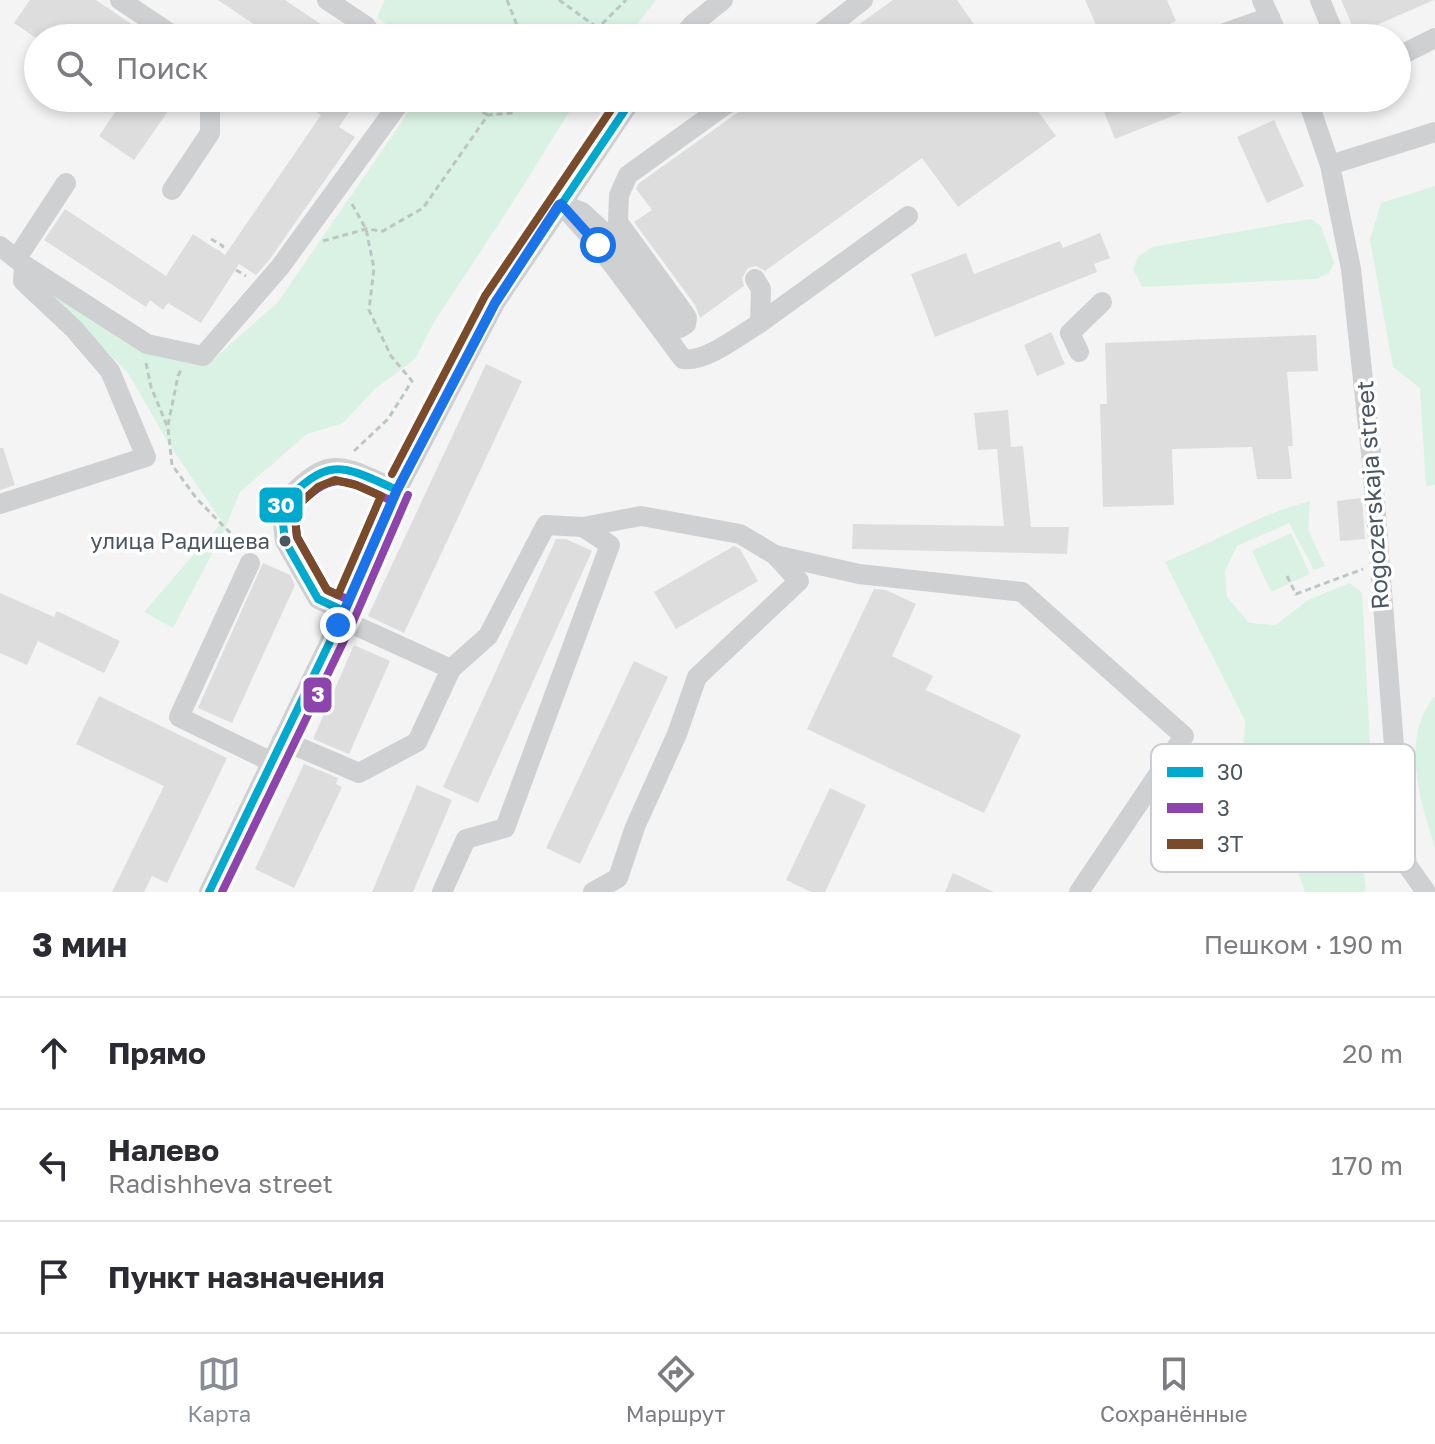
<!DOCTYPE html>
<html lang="ru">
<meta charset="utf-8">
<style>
:root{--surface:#fff;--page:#f7f7f7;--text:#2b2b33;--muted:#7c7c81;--line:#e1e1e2;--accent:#868d94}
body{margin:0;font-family:"Golos Text",sans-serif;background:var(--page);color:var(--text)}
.stop{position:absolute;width:24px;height:24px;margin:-18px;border:6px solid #1a73e8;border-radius:50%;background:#fff}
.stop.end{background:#1a73e8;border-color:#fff;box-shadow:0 2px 8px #0008}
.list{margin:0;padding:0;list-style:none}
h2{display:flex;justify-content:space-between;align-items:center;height:104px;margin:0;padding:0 32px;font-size:34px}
h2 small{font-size:26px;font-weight:400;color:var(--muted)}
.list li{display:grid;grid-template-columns:52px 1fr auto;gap:24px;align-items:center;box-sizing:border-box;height:112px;padding:0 32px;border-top:2px solid var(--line)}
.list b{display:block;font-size:30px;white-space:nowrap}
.list p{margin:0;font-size:26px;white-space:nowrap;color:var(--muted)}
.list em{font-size:26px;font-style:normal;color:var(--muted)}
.icon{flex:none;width:44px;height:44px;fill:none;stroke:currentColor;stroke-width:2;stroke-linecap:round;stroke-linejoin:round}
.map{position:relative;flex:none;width:1435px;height:892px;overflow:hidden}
.search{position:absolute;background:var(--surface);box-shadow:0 4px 12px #0003;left:24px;right:24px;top:24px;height:88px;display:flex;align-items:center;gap:20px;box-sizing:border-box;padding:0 28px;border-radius:44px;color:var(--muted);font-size:30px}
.sheet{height:440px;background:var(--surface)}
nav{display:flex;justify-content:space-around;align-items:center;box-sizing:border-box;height:112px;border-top:2px solid var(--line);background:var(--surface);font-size:22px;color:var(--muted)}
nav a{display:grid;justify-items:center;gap:4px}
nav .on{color:var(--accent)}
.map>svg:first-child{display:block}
.green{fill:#d9f2e3}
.building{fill:#ddddde}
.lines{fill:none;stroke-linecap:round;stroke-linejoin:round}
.path{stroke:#bcc7c4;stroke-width:3;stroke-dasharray:6 4;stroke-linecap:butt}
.minor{stroke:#ced0d2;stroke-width:20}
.bus-1-casing{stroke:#fff;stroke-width:14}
.bus-2-casing{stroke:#fff;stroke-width:14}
.bus-3-casing{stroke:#fff;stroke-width:14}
.bus-1{stroke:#00a9ce;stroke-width:8}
.bus-2{stroke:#8e44ad;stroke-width:8}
.bus-3{stroke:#7a4b2a;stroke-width:8}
.route{stroke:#1a73e8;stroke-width:10}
.bus-dot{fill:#4a5661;stroke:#fff;stroke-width:3}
.labels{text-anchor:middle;stroke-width:7;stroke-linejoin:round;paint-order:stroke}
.bus-label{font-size:22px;fill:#4a5661;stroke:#fff;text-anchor:end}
.street-label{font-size:24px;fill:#4a5661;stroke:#fff}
.key{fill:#fff;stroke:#c9ccd0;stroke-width:2}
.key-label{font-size:22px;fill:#4a5661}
.line-badge{stroke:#fff;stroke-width:3}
.badge-label{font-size:22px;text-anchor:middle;font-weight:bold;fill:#fff}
</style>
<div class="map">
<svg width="1435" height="892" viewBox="0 0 1435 892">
<rect width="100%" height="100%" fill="#f4f4f4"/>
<!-- green -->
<g class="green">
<path d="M385,0h271l-30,38h-223l-26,-21z"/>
<path d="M418,98h160l-70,112 -74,112 -19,37 -40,30 -32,34 -36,11 -67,58 -17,41 -50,95 -29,-16 78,-90 -53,-78 -41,-71 -94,-95 113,72 61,14 70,-62z"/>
<path d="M1435,186v299l-9,1 -6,-98 -27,-21 -23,-127 11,-37z"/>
<path d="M1311,219l10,7 13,37 -5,10 -13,6 -174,8 -9,-18 5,-12 14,-10z"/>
<path d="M1310,501l-2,29 17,36 -11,4 -25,-47 -52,23 -12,25 2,26 22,26 27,2 32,-25 42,-17 12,10 10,187 -11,66 5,46h-61l-6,-18 -57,-112 3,-41 -80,-159c48,-19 94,-48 145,-61z"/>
<path d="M1291,533l19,41 -39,18 -19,-41z"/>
<path d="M1435,696v152c-14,-45 -36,-111 0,-152z"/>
</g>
<!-- building -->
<g class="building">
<path d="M30,0h66l56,38h-71l-21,-14 -10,14h-14l-22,-15z"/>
<path d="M218,0h67l37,25 -9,13h-39z"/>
<path d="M893,0h64l27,38h-144z"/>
<path d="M1085,0h82l9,21 -38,17h-36z"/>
<path d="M1341,0h93l-78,34z"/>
<path d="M125,98h52l-43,62 -35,-24z"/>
<path d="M296,98h62l-19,29 16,10 -85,122 -14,16 -17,-11 -38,59 -33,-20 -5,7 -13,-10 -4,7 -102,-67 21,-31 101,67 27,-42 32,21 96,-140z"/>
<path d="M758,98h270l28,38 -98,71 -36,-49 -157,113 -9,-5 -8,2 -6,10 2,8 -44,32 -5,-13 -61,-83 18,-12 -16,-21 2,-5z"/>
<path d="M1117,98h98v1l-100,40 -14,-35z"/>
<path d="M1274,120l30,66 -37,17 -30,-66z"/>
<path d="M1100,233l10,25 -16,6 3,8 -162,65 -24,-63 55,-21 8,21 86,-33 3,7z"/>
<path d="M1051,332l14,32 -28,12 -13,-31z"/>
<path d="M1316,335l2,36 -31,1 6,74h-5l4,33h-35l-5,-32 -80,2 2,56 -71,2 -3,-103h7l-2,-61z"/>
<path d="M486,364l36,17 -118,252 -36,-17z"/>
<path d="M1008,410l3,37 12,-1 8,81h38l-2,27 -215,-5 1,-25 151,2 -7,-77 -19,1 -4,-37z"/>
<path d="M0,448h3l12,37 -15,5z"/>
<path d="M1362,498l3,41 -25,2 -3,-40z"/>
<path d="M556,539h10l26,12 -114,252 -35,-16z"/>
<path d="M734,546l6,3 18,32 -82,48 -22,-37z"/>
<path d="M263,563l27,12 5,10 -63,138 -34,-15z"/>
<path d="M874,589l12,1 30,14 -24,52 41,20 -7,14 95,45 -37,78 -177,-84z"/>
<path d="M0,593l54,24 3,-6 63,30 -16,32 -66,-32 -11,24 -27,-12z"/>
<path d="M354,645l36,16 -41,93 -36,-15z"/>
<path d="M634,661l34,16 -88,187 -34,-16z"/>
<path d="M99,696l128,62 -60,125 -15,-7 -8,16h-32l52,-106 -88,-42z"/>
<path d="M304,764l34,14 -2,6 6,3 -48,101 -39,-19z"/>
<path d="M417,785l35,15 -39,92h-41z"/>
<path d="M830,788l36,17 -41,87h-14l-25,-12z"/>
<path d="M953,873l41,19h-49z"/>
</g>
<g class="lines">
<!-- path -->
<g class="path">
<path d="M507,0l15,38"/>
<path d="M559,0l39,28"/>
<path d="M588,38l38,-38"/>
<path d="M456,98l32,17"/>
<path d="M512,110l4,-12"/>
<path d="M352,204l14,25 8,39 -5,42 22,46 21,25 -24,38 -35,33"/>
<path d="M211,239l12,7 -4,5"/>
<path d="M323,241l43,-12 17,2 40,-23 65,-93 23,-2 19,-15"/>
<path d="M236,270l10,6"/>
<path d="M146,363l5,24 17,41 4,37 25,34 42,43"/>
<path d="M168,425l10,-49 3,-6"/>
<path d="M1287,576l9,18 67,-25"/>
</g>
<!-- minor -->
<g class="minor">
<path d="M120,0l57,38"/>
<path d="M327,0l39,26 6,12"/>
<path d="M1262,0l17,38"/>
<path d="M1320,0l16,38"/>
<path d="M681,38l12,-14 30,-24"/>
<path d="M814,38l49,-38"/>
<path d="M1211,38l59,-21"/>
<path d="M1397,57l38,-19"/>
<path d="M735,98l-107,77 -9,20 -1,27 66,91 3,5 -1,6 -6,4 -5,-3 -69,-91 -24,-22 -21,-8 37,41 85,114c22,4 57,-24 77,-36l1,-34 -6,-10"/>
<path d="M1307,98l23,67 21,104 21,194 26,334 9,68 19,27"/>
<path d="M1330,165l105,-33"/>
<path d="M172,190l38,-57v-35"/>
<path d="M0,246l24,19 123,79 56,12 77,-89 123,-169"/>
<path d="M17,258l49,-75"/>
<path d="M760,323l148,-107"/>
<path d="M1079,352l-9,-19 32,-31"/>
<path d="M0,504l146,-47 -36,-86 -36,-42 -51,-48 1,-16"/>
<path d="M775,555l84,19 163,18 162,144 -105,156"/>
<path d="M250,563l-71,154 93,45"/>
<path d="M344,611l-26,-12 -33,-58 -4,-36c50,-52 55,-42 116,-15"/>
<path d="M341,619l110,50"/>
<path d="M282,740l77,33 58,-31 34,-73 37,-33 58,-111 37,2 58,-11 99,18 35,21 24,26 -102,96 -20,57 -42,93 -17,51 -25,14"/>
<path d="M209,892l132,-273 56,-129 98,-187 138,-205"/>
<path d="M442,892l24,-53 39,-11 105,-283 -27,-18"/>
</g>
<!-- bus-1 casing -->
<g class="bus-1-casing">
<g id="bus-1">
<path d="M344,611l-26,-12 -33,-58 -4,-36c48,-48 57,-42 116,-15"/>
<path d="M209,892l132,-273 56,-129 98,-187 138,-205"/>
</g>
</g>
<!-- bus-2 casing -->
<g class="bus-2-casing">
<g id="bus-2">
<path d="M349,600l-22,-10 -30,-53 -3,-28c41,-41 49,-30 98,-8"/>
<path d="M222,892l130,-268 56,-129"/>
</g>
</g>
<!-- bus-3 casing -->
<g class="bus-3-casing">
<g id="bus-3">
<path d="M392,474l93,-178 134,-198"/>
<path d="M335,480l21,5 25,11 -43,99 -11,-5 -30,-53 -3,-28 24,-22z"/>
</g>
</g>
<!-- bus-1 -->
<use href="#bus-1" class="bus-1"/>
<!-- bus-2 -->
<use href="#bus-2" class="bus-2"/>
<!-- bus-3 -->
<use href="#bus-3" class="bus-3"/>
</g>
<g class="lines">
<!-- route -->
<path class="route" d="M338,625l59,-135 98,-187 64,-98 2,-1 37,41"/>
</g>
<!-- markers -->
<circle class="bus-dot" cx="285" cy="541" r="7"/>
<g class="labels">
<!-- bus labels -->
<g class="bus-label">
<text x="270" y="549">улица Радищева</text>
</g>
<!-- street labels -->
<g class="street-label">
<text transform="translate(1373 495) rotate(-94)" y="8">Rogozerskaja street</text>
</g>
</g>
<!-- legend -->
<rect x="1151" y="744" width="264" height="128" rx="12" class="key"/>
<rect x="1167" y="767" width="36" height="10" fill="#00a9ce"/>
<rect x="1167" y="803" width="36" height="10" fill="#8e44ad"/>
<rect x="1167" y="839" width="36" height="10" fill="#7a4b2a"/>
<g class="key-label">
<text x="1217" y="780">30</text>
<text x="1217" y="816">3</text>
<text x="1217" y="852">3Т</text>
</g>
<g class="line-badge">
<rect x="258" y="486" width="46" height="38" rx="8" fill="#00a9ce"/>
<rect x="302" y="676" width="31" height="38" rx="8" fill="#8e44ad"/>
</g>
<g class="badge-label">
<text x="281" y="513">30</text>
<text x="318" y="702">3</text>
</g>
</svg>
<div class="stop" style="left:598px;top:245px"></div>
<div class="stop end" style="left:338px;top:625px"></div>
<div class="search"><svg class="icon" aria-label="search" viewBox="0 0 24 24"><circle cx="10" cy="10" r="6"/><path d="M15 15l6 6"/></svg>Поиск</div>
</div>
<section class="sheet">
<h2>3 мин<small>Пешком · 190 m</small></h2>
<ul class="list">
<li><svg class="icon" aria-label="ahead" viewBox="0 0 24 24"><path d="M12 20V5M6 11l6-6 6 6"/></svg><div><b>Прямо</b></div><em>20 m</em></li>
<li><svg class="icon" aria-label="left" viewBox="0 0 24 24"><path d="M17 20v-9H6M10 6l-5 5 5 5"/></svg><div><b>Налево</b><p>Radishheva street</p></div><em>170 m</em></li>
<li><svg class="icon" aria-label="arrive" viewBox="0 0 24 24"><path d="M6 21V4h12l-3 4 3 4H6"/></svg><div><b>Пункт назначения</b></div></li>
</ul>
</section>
<nav>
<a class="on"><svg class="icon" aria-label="map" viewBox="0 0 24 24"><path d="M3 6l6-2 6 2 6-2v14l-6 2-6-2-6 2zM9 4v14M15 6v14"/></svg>Карта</a>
<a><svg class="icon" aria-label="directions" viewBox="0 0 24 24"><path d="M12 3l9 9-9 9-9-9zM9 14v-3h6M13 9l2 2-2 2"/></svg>Маршрут</a>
<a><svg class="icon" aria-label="saved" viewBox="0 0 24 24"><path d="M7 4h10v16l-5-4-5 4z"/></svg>Сохранённые</a>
</nav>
